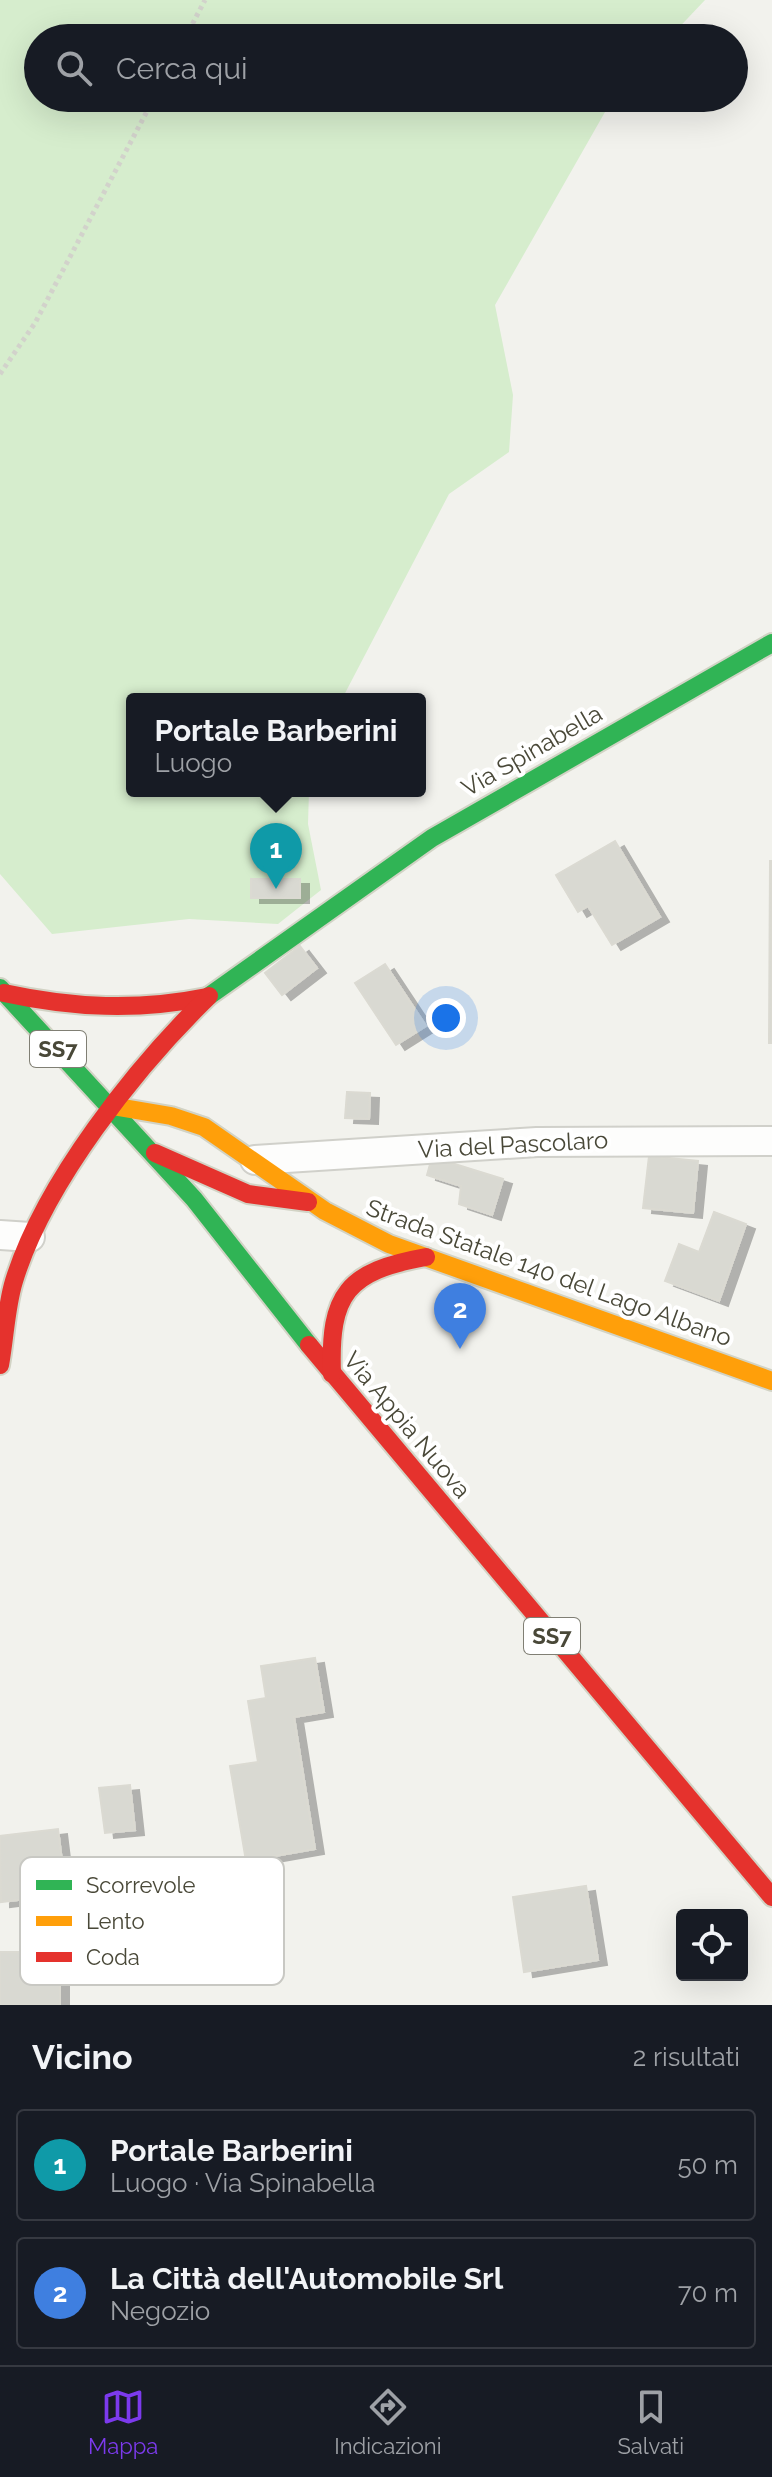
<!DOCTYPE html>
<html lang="it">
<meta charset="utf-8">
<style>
:root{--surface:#171b24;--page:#20242c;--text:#f1f3f6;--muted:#9ea1a6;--line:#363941;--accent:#7c3aed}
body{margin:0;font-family:Raleway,sans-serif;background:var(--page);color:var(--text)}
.controls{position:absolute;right:24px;bottom:24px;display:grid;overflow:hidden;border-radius:8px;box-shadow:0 8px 32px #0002}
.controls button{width:72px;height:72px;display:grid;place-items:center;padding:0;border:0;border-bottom:2px solid var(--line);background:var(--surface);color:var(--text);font:40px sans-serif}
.you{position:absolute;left:446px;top:1018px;width:28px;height:28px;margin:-20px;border:6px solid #fff;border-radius:50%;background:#1a73e8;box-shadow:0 0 0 12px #1a73e833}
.badge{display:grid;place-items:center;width:52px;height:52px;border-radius:50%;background:var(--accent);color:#fff;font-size:26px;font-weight:700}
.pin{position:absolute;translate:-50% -66px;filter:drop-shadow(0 2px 4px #0008)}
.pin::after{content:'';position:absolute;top:42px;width:28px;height:24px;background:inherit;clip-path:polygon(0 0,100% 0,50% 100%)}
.popup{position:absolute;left:126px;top:693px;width:300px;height:104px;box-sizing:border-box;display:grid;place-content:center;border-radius:8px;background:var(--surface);filter:drop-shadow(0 2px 6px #0005);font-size:26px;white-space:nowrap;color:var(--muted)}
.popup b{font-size:30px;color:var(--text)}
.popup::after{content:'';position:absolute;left:50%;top:100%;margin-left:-16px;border:16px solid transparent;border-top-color:var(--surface)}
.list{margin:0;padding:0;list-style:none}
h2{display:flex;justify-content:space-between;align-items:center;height:104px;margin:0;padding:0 32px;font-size:34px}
h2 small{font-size:26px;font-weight:400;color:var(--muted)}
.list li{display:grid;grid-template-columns:52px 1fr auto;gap:24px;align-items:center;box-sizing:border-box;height:112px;margin:0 16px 16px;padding:0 16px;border:2px solid var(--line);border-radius:8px}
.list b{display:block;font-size:30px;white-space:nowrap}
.list p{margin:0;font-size:26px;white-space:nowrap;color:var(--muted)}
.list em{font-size:26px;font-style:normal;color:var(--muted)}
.icon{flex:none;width:44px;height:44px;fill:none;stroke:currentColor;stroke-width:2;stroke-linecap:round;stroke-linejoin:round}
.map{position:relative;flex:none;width:772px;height:2005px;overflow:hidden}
.search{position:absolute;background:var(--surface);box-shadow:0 8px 32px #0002;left:24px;right:24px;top:24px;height:88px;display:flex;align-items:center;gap:20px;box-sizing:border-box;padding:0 28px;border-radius:44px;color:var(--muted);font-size:30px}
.sheet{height:360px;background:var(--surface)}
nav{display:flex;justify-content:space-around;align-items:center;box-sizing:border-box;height:112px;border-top:2px solid var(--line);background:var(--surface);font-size:22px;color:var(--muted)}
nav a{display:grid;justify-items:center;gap:4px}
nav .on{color:var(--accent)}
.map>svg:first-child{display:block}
.green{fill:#d6edcd}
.building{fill:#d9d9d2;stroke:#dbdad2;stroke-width:2;filter:url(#shadow)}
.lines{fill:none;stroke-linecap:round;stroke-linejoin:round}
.street-casing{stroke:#d0d0ca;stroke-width:32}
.fast-casing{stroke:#d2d3c5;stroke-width:22}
.slow-casing{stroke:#d2d3c5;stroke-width:22}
.jam-casing{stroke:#d2d3c5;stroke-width:22}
.path{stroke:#d2d2cb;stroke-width:5;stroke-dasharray:4 4;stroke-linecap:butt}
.street{stroke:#fdfdfc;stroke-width:28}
.fast{stroke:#30b455;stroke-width:18}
.slow{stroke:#ff9f0a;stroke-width:18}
.jam{stroke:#e5322d;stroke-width:18}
.labels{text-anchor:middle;stroke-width:8;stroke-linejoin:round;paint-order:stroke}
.shield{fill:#fff;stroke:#807f74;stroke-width:2}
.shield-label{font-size:22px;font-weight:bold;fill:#494838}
.street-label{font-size:24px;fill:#494838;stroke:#fff}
.key{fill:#fff;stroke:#c8c8c3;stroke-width:2}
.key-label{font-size:22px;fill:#494838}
</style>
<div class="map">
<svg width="772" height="2005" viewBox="0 0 772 2005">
<defs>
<filter id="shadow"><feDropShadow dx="9" dy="5" stdDeviation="0" flood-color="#0004"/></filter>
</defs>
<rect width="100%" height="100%" fill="#f2f2ed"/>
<!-- green -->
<path class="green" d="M0,0h705l-36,38h-631v60h575l-118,207 18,90 -4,57 -60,42 -107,205h-210v92h177l-1,33 13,66 -43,34 -89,-5 -137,15 -52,-60z"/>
<!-- building -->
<g class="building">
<path d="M615,841l45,76 -48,28 -24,-39 -10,6 -22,-37z"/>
<path d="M770,861h2v182h-3z"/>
<rect x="251" y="879" width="49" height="19"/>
<path d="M300,946l17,22 -35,27 -17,-22z"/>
<path d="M385,964l41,62 -30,19 -41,-62z"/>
<path d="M347,1092l23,1 -1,26 -24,-1z"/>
<path d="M649,1156l49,5 -5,52 -50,-5z"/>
<path d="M432,1157l71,22 -11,36 -33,-11 2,-18 -34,-11z"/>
<path d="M714,1212l32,12 -27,77 -54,-20 14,-37 20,8z"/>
<path d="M315,1658l9,54 -30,5 21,132 -69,12 -16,-95 28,-4 -10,-61 18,-3 -5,-32z"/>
<path d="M130,1785l5,45 -30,3 -6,-45z"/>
<path d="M58,1829l8,65 -65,8 -1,-66z"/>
<path d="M586,1886l12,74 -74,12 -11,-75z"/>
<rect x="0" y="1952" width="60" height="53"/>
</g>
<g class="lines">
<!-- street casing -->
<g class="street-casing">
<g id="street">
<path d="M255,1160l282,-18 235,-1"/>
<path d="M0,1235l30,2"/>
</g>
</g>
<!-- fast casing -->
<g class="fast-casing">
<g id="fast">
<path d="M0,988l194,211 115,146"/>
<path d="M209,996l223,-158 340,-195"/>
</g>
</g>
<!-- slow casing -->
<g class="slow-casing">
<path id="slow" d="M112,1106l59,10 33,11 121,84 64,33 383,137"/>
</g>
<!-- jam casing -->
<g class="jam-casing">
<g id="jam">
<path d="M4,993c69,15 134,18 203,4"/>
<path d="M155,1153l93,41 60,8"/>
<path d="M309,1345l463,552"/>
<path d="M0,1365c5,-27 6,-58 14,-84 30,-98 122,-214 195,-285"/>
<path d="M332,1374c-3,-80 15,-103 94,-117"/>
</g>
</g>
<!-- path -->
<g class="path">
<path d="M185,38l20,-38"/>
<path d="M0,374l35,-51 119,-225"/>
</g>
<!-- street -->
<use href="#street" class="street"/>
<!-- fast -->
<use href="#fast" class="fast"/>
<!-- slow -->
<use href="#slow" class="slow"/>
<!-- jam -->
<use href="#jam" class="jam"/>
</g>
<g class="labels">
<!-- shield labels -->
<g class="shield">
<rect x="30" y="1031" width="56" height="36" rx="6"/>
<rect x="524" y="1618" width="56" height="36" rx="6"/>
</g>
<g class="shield-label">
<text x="58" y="1057">SS7</text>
<text x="552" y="1644">SS7</text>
</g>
<!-- street labels -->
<g class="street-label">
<text transform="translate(532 751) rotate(-30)" y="8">Via Spinabella</text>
<text transform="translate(513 1145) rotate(-3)" y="8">Via del Pascolaro</text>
<text transform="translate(549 1273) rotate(20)" y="8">Strada Statale 140 del Lago Albano</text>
<text transform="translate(407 1425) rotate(50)" y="8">Via Appia Nuova</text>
</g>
</g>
<!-- legend -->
<rect x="20" y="1857" width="264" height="128" rx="12" class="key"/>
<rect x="36" y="1880" width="36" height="10" fill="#30b455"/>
<rect x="36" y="1916" width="36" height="10" fill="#ff9f0a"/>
<rect x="36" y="1952" width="36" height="10" fill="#e5322d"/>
<g class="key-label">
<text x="86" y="1893">Scorrevole</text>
<text x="86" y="1929">Lento</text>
<text x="86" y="1965">Coda</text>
</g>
</svg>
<div class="controls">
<button><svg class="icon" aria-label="locate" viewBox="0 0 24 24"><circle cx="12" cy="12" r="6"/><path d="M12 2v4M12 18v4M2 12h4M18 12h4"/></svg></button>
</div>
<div class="you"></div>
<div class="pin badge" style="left:276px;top:889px;background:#0f9aa8">1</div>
<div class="popup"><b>Portale Barberini</b>Luogo</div>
<div class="pin badge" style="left:460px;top:1349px;background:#3f7fe0">2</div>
<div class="search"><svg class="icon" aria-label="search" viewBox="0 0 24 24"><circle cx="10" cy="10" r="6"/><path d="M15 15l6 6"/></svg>Cerca qui</div>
</div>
<section class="sheet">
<h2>Vicino<small>2 risultati</small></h2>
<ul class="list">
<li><span class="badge" style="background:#0f9aa8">1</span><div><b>Portale Barberini</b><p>Luogo · Via Spinabella</p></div><em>50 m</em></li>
<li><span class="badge" style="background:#3f7fe0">2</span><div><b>La Città dell'Automobile Srl</b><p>Negozio</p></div><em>70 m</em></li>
</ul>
</section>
<nav>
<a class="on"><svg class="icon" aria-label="map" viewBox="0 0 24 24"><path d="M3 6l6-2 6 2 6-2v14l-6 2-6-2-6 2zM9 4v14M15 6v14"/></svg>Mappa</a>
<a><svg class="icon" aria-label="directions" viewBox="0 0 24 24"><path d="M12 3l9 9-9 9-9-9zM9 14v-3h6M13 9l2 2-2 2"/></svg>Indicazioni</a>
<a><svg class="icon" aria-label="saved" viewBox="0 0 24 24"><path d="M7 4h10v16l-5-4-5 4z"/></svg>Salvati</a>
</nav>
